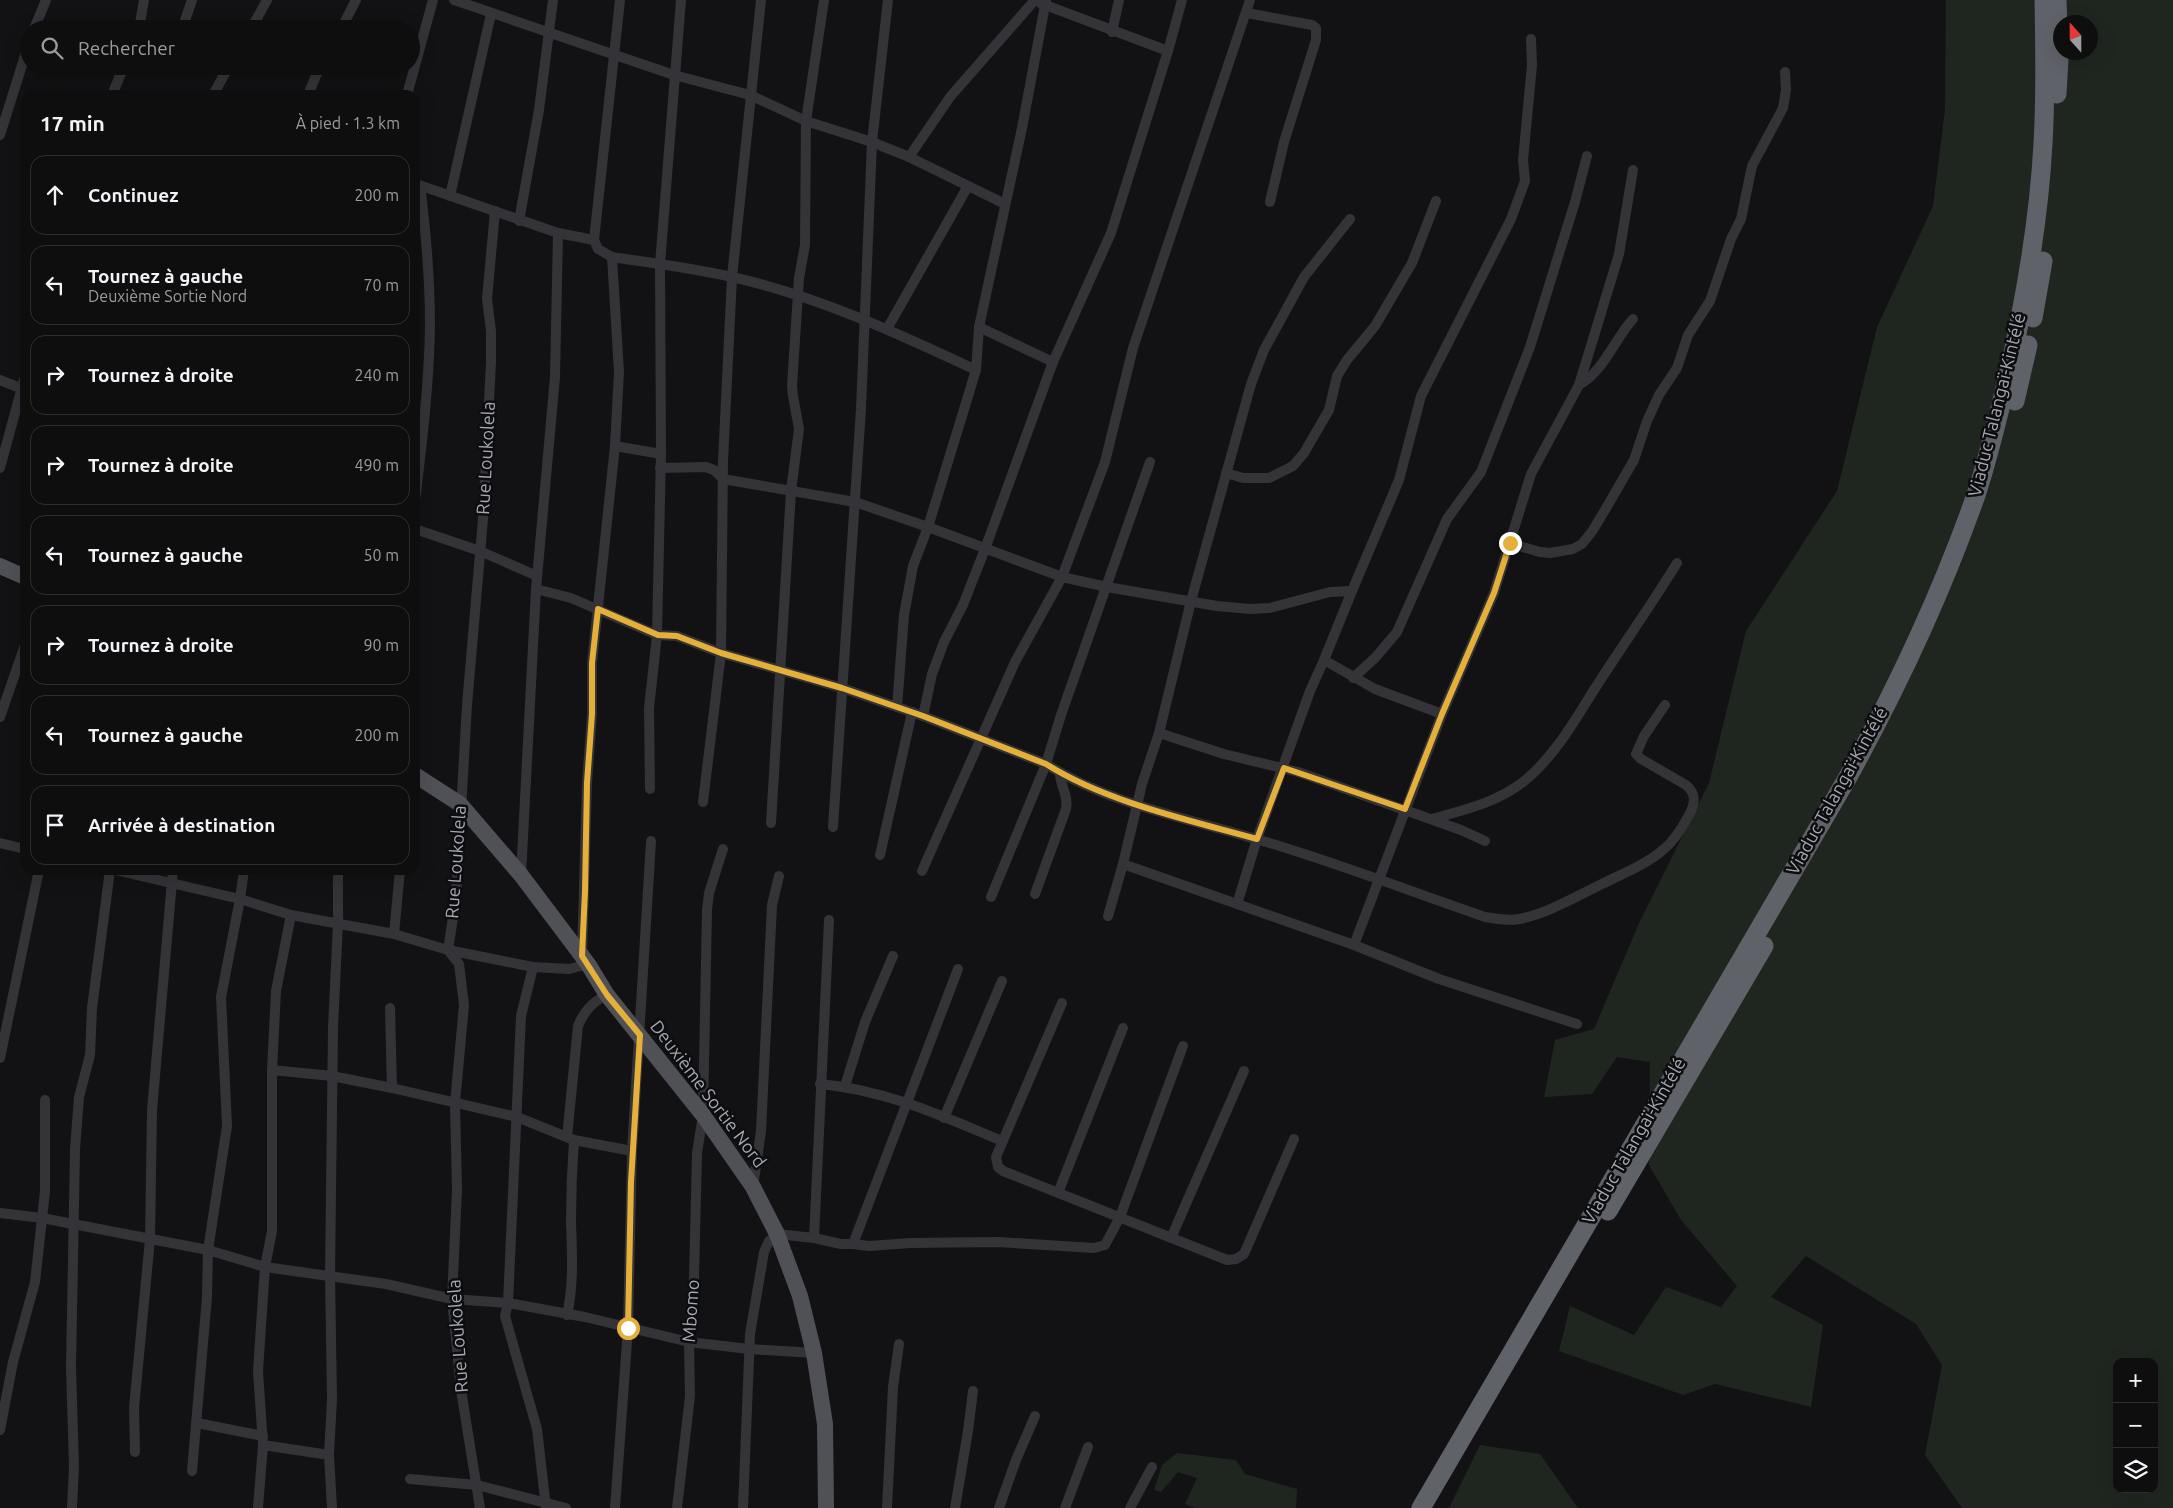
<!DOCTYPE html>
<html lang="fr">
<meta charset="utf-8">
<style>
:root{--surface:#0e0e0f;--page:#1c1c1d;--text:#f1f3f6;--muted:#9b9c9e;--line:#2e2e2f}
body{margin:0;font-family:Ubuntu,sans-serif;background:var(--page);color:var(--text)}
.controls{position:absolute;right:15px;bottom:15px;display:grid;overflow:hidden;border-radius:10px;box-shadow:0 5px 20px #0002}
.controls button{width:45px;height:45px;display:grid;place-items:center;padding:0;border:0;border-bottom:1px solid var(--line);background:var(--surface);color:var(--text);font:25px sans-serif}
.compass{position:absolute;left:2053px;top:15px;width:45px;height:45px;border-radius:50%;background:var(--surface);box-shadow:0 5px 20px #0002;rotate:339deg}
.stop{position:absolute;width:15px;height:15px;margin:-11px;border:4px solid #e5b039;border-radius:50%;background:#fff}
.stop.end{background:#e5b039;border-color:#fff;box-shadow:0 1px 5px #0008}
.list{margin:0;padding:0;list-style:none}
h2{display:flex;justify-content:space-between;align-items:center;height:65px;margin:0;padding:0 20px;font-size:21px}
h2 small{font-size:16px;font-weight:400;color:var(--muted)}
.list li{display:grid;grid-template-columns:32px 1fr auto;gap:15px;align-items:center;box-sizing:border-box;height:80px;margin:0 10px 10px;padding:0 10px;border:1px solid var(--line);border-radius:15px}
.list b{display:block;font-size:19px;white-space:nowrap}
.list p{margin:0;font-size:16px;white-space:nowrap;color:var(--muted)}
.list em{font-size:16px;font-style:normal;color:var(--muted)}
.icon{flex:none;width:28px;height:28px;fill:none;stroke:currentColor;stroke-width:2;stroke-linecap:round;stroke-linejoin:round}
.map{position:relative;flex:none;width:2173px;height:1508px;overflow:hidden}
.search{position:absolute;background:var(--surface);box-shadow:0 5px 20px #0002;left:20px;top:20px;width:400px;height:55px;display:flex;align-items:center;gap:12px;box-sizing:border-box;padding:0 18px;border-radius:28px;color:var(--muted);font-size:19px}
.panel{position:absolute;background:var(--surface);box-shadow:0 5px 20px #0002;left:20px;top:90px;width:400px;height:785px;border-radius:15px}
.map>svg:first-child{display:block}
.green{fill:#1f2620;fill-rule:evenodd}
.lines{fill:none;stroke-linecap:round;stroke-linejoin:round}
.street{stroke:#343438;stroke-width:10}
.primary{stroke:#505157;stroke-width:16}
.highway{stroke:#606269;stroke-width:19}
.route{stroke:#e5b039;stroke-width:6}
.labels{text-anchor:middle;stroke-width:5;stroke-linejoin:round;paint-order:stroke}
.street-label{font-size:18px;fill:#a5a9b3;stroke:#0d0d0f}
</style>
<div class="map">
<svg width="2173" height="1508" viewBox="0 0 2173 1508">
<rect width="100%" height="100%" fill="#121214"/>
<!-- green -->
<g class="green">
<path d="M1946,0h227v1508h-211l-37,-53 17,-90 -26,-41 -110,-68 -35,41 52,28 -12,82 -96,-23 -32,11 -124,-44 11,-45 64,29 32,-48 55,20 16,-21 -56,-66 -32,-55 1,-103 -33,-5 -25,37 -48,3 11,-57 39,-11 46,-108 69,-138 37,-152 91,-140 40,-164 56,-121 12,-96zM2060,22h30v30h-30zM2117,1362h37v127h-37z"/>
<path d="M1480,1445l60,9 38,54h-129z"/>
<path d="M1177,1453l59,7 9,14 52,15 -1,19h-101l-10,-4 12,-26 -19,-6 -17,20 -7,-2 8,-25z"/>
</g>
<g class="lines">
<!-- street -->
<g class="street">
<path d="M454,0l220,75 76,20 56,26 66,21 37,15 96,47"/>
<path d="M620,0l-26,240 4,9 14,8c40,6 80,11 120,20 85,19 165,56 244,93"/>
<path d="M1040,3l128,48"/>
<path d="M1247,13l65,12 4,3v12l-32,102 -14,60"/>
<path d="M34,29l12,-29"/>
<path d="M139,29l5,-29"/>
<path d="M182,29l10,-29"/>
<path d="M251,29l16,-29"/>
<path d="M341,29l15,-29"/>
<path d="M1112,32l7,-32"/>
<path d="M112,95l12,-29"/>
<path d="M213,95l16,-29"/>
<path d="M308,95l12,-29"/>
<path d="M407,95l26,-95"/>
<path d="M0,135l29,-92"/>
<path d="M909,157l41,-60 84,-96"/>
<path d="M416,184l142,49 36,7"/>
<path d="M450,196l41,-182"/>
<path d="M519,221l20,-111 14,-110"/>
<path d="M979,327l74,35"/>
<path d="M887,329l81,-143"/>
<path d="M0,380l25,10"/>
<path d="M1579,385c25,-14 35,-45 54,-66"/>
<path d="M615,446l46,8"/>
<path d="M0,468l25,-92"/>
<path d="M660,468l46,-1 8,3 9,9 132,23 73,25 134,50 45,10 110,19 33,3 20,-1 60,-16 22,-1"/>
<path d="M1226,473l17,5h26l24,-12 11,-13 25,-43 8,-34 10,-16 28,-34 37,-63 24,-62"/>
<path d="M415,501c7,-58 14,-116 15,-174 0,-47 -4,-95 -10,-141"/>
<path d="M415,529l65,22 57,25"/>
<path d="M1509,543l31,9 10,1 23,-4 9,-5 11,-14 12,-20 29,-50 13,-39 12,-26 18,-27 11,-33 22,-34 21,-62 10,-20 11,-53 31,-58 3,-18 -1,-18"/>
<path d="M536,589l35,9 86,37 20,1 44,17 121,35 81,28 123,48c61,39 140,54 210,75 77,22 153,52 229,78 12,2 23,4 34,2 28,-5 60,-24 85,-36 20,-10 43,-19 60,-34 11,-9 18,-21 25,-34 6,-11 8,-21 -3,-30l-45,-26 -5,-5 8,-18 21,-31"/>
<path d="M1324,660l51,29 67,25"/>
<path d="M1353,678l22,-20 22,-26 50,-113 34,-47 49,-125 45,-145 12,-46"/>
<path d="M897,707l7,-92 9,-49 15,-39 48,-157 3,-43 43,-199 24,-128"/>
<path d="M923,716l9,-42 12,-32 19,-37 22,-56 68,-187 58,-129 57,-182 14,-51"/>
<path d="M0,717l25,-72"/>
<path d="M1159,733l65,21 74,18 163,58 24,11"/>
<path d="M650,789l-1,-81 8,-73 4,-181 -1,-190 21,-264"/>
<path d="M703,802l18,-149 2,-192 9,-184 29,-277"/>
<path d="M1432,819c31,-9 64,-16 91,-37 30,-24 49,-57 69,-89 28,-44 58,-86 85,-130"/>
<path d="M771,823l20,-332 8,-62 -6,-33 -1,-10 7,-108 6,-33 1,-124 18,-121"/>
<path d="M833,827l28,-418 11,-267 16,-142"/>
<path d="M0,843l25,6"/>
<path d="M880,855l32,-143"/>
<path d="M1123,864l231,81 85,34 138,45"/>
<path d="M115,870l125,29 51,16 103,19 54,16 85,17 36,2 19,-5"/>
<path d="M922,871l93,-209 47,-85 43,-115 28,-114 117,-348"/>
<path d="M521,875l15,-286 19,-212 3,-144"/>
<path d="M1035,894l31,-85c3,-14 -6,-22 -6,-36"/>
<path d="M991,897l55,-133 15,-49 89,-253"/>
<path d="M1237,904l20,-65 53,-148 14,-31 28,-69 47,-111 22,-84 90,-177 14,-38 -2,-21 9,-95 -1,-26"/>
<path d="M1108,916l15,-52 19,-80 17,-51 32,-132 60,-217 13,-34 40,-73 46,-58"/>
<path d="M394,934l6,-64"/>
<path d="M1354,945l88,-231 52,-121 37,-119 48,-89 40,-131 14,-84"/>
<path d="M582,956l5,-173 5,-69v-51l23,-217 4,-74 -7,-115"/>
<path d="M533,967l-12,49 -13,287 -3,13 32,113 9,79"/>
<path d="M1062,1003l-66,154 2,10 5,4 224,89 9,-1 8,-5 50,-115"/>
<path d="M390,1008l2,80"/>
<path d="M0,1058l39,-188"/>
<path d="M272,1070l60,6 60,12 125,29 57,23 58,11"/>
<path d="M820,1084c66,6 122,32 182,57"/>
<path d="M845,1086l20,-64 28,-66"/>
<path d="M944,1118l58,-137"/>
<path d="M567,1137l11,-111c6,-15 15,-25 29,-31"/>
<path d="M753,1187l8,-56 11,-226 7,-29"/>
<path d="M1058,1193l65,-165"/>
<path d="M0,1213l42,5 166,32 57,17 121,17 66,15 56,4 77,14 104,25 60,7 65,4"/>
<path d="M814,1238l15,-318"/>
<path d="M1171,1238l73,-167"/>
<path d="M853,1244l16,2 41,-3 88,-1 96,6 11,-3 15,-28 63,-171"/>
<path d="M567,1315c7,-31 5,-62 4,-93 0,-28 1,-55 3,-82"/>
<path d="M197,1423l66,13"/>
<path d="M0,1430l13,-68 22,-80 10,-91v-91"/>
<path d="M263,1445l66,10"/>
<path d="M135,1452l-1,-44 16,-169 2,-129 21,-240"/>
<path d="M192,1471l15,-174 1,-47 19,-124 -6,-129 19,-98 4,-29"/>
<path d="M410,1479l67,6 89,23"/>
<path d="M72,1508l2,-41 -3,-100 4,-218 4,-52 11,-42 2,-47 18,-138"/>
<path d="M258,1508l5,-63 -5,-74 7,-104 7,-36v-161l4,-79 15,-76"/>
<path d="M332,1508l-3,-53 3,-56 -2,-124 3,-248 5,-104v-53"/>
<path d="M480,1508l-19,-118 -9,-91 5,-109 -2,-87 9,-98 -5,-41 -11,-14 8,-52 11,-193 16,-186 8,-157v-31l-4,-32 8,-88"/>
<path d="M615,1508l13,-180 4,-177 19,-310"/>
<path d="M677,1508l13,-112 -1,-54 5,-65 3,-124 6,-38 4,-205 2,-17 14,-44"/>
<path d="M743,1508l7,-174 14,-82 5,-11 8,-7 37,4 27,6h12l105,-275"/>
<path d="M887,1508l6,-121 6,-43"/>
<path d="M955,1508l13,-77 5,-40"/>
<path d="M999,1508l17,-48 19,-44"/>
<path d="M1065,1508l23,-61"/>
<path d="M1130,1508l22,-41"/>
</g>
<!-- primary -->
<g class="primary">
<path d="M0,566l25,11"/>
<path d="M415,775l45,29 61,71 67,89 19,31 96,120 50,72 24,47 23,62 14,57 11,71 1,84"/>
</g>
<!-- highway -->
<g class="highway">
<path d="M2057,94l2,-35 -2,-59"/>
<path d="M2033,318l10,-57"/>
<path d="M2015,401l13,-56"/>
<path d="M1608,1211l156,-265"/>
<path d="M1421,1508l427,-731c50,-91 94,-185 128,-282 13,-39 22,-79 32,-119 17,-76 31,-155 35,-233 3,-48 2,-95 1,-143"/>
</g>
</g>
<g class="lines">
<!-- route -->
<path class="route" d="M628,1328l3,-146 9,-147 -33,-40 -25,-39 3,-65 2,-108 5,-69v-51l6,-54 60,26 19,1 44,17 121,35 81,28 123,48c60,38 143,56 211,75l27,-71 121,41 37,-95 52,-121 16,-50"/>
</g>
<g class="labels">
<!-- street labels -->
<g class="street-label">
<text transform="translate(1997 405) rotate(-76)" y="6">Viaduc Talangaï-Kintélé</text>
<text transform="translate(486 458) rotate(-87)" y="6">Rue Loukolela</text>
<text transform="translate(1837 791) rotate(-61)" y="6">Viaduc Talangaï-Kintélé</text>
<text transform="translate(456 862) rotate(-86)" y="6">Rue Loukolela</text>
<text transform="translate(708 1094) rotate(53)" y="6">Deuxième Sortie Nord</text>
<text transform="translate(1634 1141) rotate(-60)" y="6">Viaduc Talangaï-Kintélé</text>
<text transform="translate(691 1311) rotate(-86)" y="6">Mbomo</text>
<text transform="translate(458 1336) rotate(-94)" y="6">Rue Loukolela</text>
</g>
</g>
</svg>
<div class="controls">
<button>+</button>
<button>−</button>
<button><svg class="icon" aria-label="layers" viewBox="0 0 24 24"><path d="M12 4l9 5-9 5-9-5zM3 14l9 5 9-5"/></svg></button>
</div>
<svg class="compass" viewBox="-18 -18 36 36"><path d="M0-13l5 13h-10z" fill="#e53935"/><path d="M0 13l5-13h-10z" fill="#9b9c9e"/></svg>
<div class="stop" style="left:628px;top:1328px"></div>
<div class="stop end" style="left:1510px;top:543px"></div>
<div class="search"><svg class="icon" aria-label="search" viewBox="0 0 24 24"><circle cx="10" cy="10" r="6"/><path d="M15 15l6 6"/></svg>Rechercher</div>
<section class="panel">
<h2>17 min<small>À pied · 1.3 km</small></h2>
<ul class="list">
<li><svg class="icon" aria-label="ahead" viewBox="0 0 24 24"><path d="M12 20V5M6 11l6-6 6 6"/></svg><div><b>Continuez</b></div><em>200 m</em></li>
<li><svg class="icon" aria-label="left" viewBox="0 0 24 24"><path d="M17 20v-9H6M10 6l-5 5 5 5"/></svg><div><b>Tournez à gauche</b><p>Deuxième Sortie Nord</p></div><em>70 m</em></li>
<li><svg class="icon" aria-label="right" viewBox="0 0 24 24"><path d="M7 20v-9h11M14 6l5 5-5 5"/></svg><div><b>Tournez à droite</b></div><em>240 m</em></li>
<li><svg class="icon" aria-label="right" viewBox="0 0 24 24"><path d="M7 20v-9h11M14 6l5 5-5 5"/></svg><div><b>Tournez à droite</b></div><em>490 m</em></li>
<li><svg class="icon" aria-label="left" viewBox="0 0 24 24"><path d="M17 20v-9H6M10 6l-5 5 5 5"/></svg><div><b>Tournez à gauche</b></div><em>50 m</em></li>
<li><svg class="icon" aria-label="right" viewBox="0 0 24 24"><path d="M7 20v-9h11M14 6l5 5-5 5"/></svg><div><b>Tournez à droite</b></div><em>90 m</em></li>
<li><svg class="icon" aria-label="left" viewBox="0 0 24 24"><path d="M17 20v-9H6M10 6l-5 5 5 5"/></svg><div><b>Tournez à gauche</b></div><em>200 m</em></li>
<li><svg class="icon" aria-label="arrive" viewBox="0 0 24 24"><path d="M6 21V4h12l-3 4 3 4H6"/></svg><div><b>Arrivée à destination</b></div></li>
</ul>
</section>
</div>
